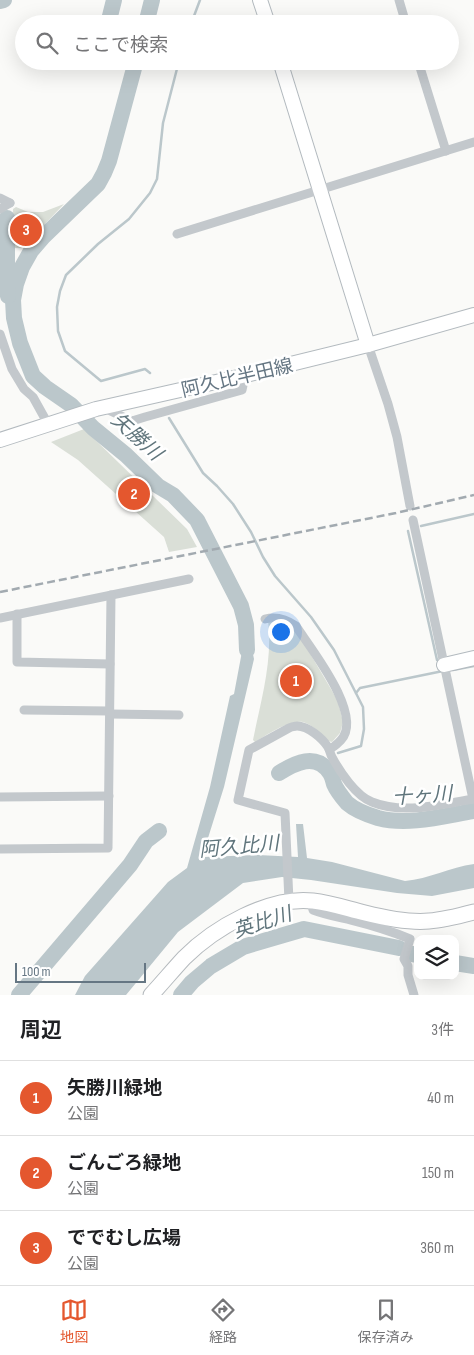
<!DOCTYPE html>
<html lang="ja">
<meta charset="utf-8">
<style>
:root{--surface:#fff;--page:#f6f6f6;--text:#202124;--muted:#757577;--line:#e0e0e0;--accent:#e4572e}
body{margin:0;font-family:"Sofia Sans Condensed","Noto Sans JP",sans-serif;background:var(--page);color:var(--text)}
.controls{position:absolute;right:15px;bottom:15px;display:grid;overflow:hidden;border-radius:10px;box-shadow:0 5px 20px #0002}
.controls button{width:45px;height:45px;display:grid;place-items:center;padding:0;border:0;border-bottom:1px solid var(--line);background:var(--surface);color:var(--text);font:25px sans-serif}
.scale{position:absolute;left:15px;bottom:12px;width:131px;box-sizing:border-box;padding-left:5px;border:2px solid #657683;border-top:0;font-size:14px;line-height:18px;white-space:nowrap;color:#657683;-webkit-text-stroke:4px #fff;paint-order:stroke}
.you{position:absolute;left:280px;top:631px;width:18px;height:18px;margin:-12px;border:4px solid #fff;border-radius:50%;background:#1a73e8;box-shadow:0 0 0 8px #1a73e833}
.badge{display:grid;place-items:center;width:32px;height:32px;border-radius:50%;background:var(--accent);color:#fff;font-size:16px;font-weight:700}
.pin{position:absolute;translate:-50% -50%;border:2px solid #fff;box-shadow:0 1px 5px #0006}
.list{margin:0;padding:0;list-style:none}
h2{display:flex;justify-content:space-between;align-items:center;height:65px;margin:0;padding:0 20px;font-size:21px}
h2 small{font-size:16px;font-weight:400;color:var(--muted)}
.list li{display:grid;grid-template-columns:32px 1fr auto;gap:15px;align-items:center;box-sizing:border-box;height:75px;padding:0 20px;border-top:1px solid var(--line)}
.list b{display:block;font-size:19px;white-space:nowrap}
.list p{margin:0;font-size:16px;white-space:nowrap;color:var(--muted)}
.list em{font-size:16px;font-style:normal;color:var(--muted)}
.icon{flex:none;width:28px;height:28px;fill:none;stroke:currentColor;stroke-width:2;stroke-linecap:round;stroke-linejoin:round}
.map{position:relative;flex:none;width:474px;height:995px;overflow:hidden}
.search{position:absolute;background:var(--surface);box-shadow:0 5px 20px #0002;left:15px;right:15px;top:15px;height:55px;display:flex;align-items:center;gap:12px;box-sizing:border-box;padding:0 18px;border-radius:28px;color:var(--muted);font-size:19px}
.sheet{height:290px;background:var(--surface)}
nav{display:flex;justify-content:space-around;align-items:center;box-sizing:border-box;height:70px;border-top:1px solid var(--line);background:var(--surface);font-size:14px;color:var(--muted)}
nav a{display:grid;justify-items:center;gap:2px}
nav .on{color:var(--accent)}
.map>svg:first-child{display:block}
.green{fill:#dadfd7}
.water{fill:#bbc7cb}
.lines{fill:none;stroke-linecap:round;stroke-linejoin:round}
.stream{stroke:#bbc7cb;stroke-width:2.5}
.river{stroke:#bbc7cb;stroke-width:16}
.secondary-casing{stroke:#b3babf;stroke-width:16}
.primary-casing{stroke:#b5babe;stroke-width:17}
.street{stroke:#c3c8cc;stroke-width:9}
.secondary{stroke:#fff;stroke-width:14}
.primary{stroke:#fff;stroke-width:15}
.rail{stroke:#a2aab0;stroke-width:2.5;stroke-dasharray:8 4;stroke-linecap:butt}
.labels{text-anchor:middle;stroke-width:5;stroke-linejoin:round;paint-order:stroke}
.street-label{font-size:19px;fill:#657683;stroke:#fff}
.water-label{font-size:20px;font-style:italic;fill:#60757c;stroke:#fff}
</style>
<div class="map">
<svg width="474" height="995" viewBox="0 0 474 995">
<rect width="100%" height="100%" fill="#fafaf8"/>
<!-- green -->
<g class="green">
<path d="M64,204l-42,44h-10l1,-39 3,-2 12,5h15z"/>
<path d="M84,429l103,100 10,18 -28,5 -5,-15 -86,-77 -27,-18z"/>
<path d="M274,619l21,9 43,73 5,21 -3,11 -8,9 -4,-1c-6,-6 -16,-17 -25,-19 -15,-2 -36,13 -48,20l-2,-2c8,-40 20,-79 15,-120z"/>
</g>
<!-- water -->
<path class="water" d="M247,625l7,34 -30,128 -21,67 2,3 53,-2 40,2 -2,-33h7l4,34 25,4 73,19c24,-2 45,-14 69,-17v24l-42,8 -35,-3 -86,-13 -29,-3 -39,6 -65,49 -52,63h-51l10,-19 83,-94 19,-14 23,-81 20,-91 4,-2z"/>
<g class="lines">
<!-- stream -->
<g class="stream">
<path d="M107,24l6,-24"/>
<path d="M191,24l9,-24"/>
<path d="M150,373l-5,-4 -44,12 -36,-30 -7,-20 -1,-24 3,-16 6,-16 32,-31 31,-25 21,-26 7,-14 6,-56 16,-62"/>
<path d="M169,418l34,55 14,13 16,18 18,28 12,25 12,19 36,41 23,33 29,57 1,22 -3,17 -23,7"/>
<path d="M421,526l53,-12"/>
<path d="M408,531l29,129"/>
<path d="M453,670l21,-4"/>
<path d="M356,693l4,-5 83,-17"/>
</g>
<!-- river -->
<g class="river">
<path d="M0,1l4,-1"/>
<path d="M108,24l6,-24"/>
<path d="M146,24l6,-24"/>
<path d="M136,61l-27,100 -5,12 -6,11 -55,53 -12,14 -9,16 -6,17 -3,16 1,18 6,25 13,33 12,11 26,18 22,23 33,27 32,31 15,9 24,25 44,86 5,19 1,25"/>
<path d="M7,218v69l1,9"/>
<path d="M279,773c16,-10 37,-21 51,0 2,3 3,7 4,11 3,7 8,13 13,19 8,7 21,12 31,15 30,8 66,-2 96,-7"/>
<path d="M412,954l6,1"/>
<path d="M455,963l19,3"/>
<path d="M19,995l111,-130 16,-24 13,-10"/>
<path d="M181,995l11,-13 19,-16 32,-19 61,-18 95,19"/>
</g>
<!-- secondary casing -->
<g class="secondary-casing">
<g id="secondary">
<path d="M260,0l8,24"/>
<path d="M280,61l88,284"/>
<path d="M0,440l96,-31 142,-32 130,-32 106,-30"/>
<path d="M444,665l30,-7"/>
</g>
</g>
<!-- primary casing -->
<g class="primary-casing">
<path id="primary" d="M151,995c11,-12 22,-25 33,-37 30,-30 85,-62 129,-57 18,2 35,8 52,12 20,5 43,10 64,8 15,-1 30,-5 45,-9"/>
</g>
<!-- street -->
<g class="street">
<path d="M399,0l7,24"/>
<path d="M418,61l28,90"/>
<path d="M0,198l10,5"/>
<path d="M0,209l10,-6"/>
<path d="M177,234l297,-92"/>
<path d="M0,334l12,35 12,20 9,8 15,27"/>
<path d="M368,345l20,59 9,33 13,69"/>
<path d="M104,408l28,13 13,-4 97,-27 3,-15"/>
<path d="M413,520l60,279"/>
<path d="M17,614v48l93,2"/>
<path d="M0,618l189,-39"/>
<path d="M265,619c12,-3 21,0 31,7 15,23 68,89 45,114 -4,4 -6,7 -12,9"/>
<path d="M24,710l85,1"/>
<path d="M110,714l69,1"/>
<path d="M0,797l109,-1"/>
<path d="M0,849l108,-1 3,-253"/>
<path d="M289,901l-4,-88 -47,-13 11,-50 40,-22c1,-1 7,-2 8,-2 11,0 25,12 31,21 2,3 2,7 4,10 8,15 24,39 40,45 32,13 69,2 102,-3"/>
<path d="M311,901l2,9c13,5 25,7 38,10 20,5 40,11 59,19l-6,20 4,7v9l6,20"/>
</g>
<!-- secondary -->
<use href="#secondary" class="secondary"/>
<!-- primary -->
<use href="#primary" class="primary"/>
<!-- rail -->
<path class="rail" d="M0,592l396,-79 78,-18"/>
</g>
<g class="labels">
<!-- street labels -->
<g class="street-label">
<text transform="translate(237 377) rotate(-13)" y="7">阿久比半田線</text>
</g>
<!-- water labels -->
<g class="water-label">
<text transform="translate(137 436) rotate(42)" y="7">矢勝川</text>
<text transform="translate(422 795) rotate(-4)" y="7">十ヶ川</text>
<text transform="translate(239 846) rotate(-5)" y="7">阿久比川</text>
<text transform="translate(262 922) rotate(-18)" y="7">英比川</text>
</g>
</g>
</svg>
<div class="controls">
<button><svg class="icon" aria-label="layers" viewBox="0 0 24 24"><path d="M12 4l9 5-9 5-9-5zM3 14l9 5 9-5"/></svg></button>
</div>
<div class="scale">100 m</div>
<div class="you"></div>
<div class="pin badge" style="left:296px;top:681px">1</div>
<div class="pin badge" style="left:134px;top:494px">2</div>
<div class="pin badge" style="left:26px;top:230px">3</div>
<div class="search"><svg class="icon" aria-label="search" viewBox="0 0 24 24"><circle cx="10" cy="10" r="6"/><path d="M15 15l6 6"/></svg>ここで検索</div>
</div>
<section class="sheet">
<h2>周辺<small>3件</small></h2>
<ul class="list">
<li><span class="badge">1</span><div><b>矢勝川緑地</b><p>公園</p></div><em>40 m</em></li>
<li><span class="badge">2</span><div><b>ごんごろ緑地</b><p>公園</p></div><em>150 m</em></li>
<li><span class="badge">3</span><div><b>ででむし広場</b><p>公園</p></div><em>360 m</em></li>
</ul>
</section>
<nav>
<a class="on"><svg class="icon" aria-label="map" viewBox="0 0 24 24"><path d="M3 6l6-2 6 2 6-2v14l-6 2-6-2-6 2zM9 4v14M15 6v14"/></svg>地図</a>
<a><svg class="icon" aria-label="directions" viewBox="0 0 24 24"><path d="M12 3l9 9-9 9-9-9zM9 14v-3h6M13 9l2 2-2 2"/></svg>経路</a>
<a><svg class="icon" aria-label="saved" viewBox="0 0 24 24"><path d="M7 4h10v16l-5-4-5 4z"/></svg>保存済み</a>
</nav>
